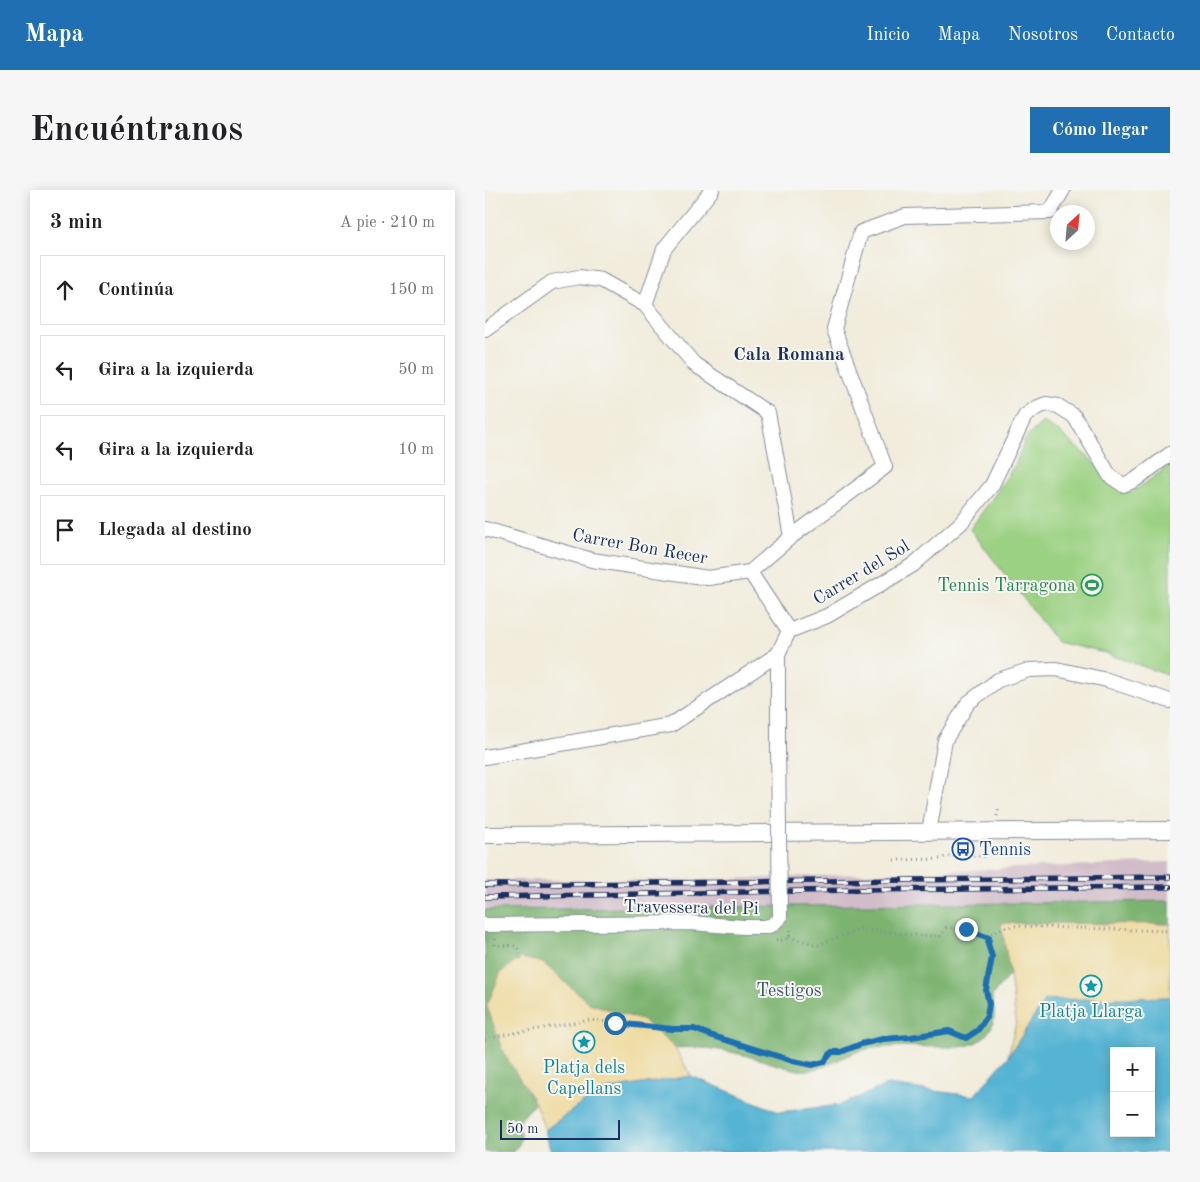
<!DOCTYPE html>
<html lang="es">
<meta charset="utf-8">
<style>
:root{--surface:#fff;--page:#f6f6f6;--text:#202124;--muted:#757577;--line:#e0e0e0;--accent:#1f6fb2}
body{margin:0;font-family:"Old Standard TT",serif;background:var(--page);color:var(--text)}
.controls{position:absolute;right:15px;bottom:15px;display:grid;overflow:hidden;border-radius:0px;box-shadow:0 2px 12px #0003}
.controls button{width:45px;height:45px;display:grid;place-items:center;padding:0;border:0;border-bottom:1px solid var(--line);background:var(--surface);color:var(--text);font:25px sans-serif}
.compass{position:absolute;left:565px;top:15px;width:45px;height:45px;border-radius:50%;background:var(--surface);box-shadow:0 2px 12px #0003;rotate:26deg}
.scale{position:absolute;left:15px;bottom:12px;width:120px;box-sizing:border-box;padding-left:5px;border:2px solid #1b2f5e;border-top:0;font-size:14px;line-height:18px;white-space:nowrap;color:#1b2f5e;-webkit-text-stroke:4px #f6f6f2;paint-order:stroke}
.stop{position:absolute;width:15px;height:15px;margin:-11px;border:4px solid #1f6fb2;border-radius:50%;background:#fff}
.stop.end{background:#1f6fb2;border-color:#fff;box-shadow:0 1px 5px #0008}
.list{margin:0;padding:0;list-style:none}
h2{display:flex;justify-content:space-between;align-items:center;height:65px;margin:0;padding:0 20px;font-size:21px}
h2 small{font-size:16px;font-weight:400;color:var(--muted)}
.list li{display:grid;grid-template-columns:32px 1fr auto;gap:15px;align-items:center;box-sizing:border-box;height:70px;margin:0 10px 10px;padding:0 10px;border:1px solid var(--line);border-radius:0px}
.list b{display:block;font-size:19px;white-space:nowrap}
.list em{font-size:16px;font-style:normal;color:var(--muted)}
.icon{flex:none;width:28px;height:28px;fill:none;stroke:currentColor;stroke-width:2;stroke-linecap:round;stroke-linejoin:round}
.map{position:relative;flex:none;width:685px;height:962px;overflow:hidden;border-radius:0px}
header{display:flex;align-items:center;gap:30px;box-sizing:border-box;height:70px;padding:0 25px;background:var(--accent);color:#fff}
header strong{font-size:24px}
nav{display:flex;gap:28px;margin-inline-start:auto;font-size:18px}
.intro{display:flex;align-items:center;justify-content:space-between;box-sizing:border-box;height:120px;padding:0 30px}
h1{margin:0;font-size:35px}
.button{padding:12px 22px;border-radius:0px;background:var(--accent);color:#fff;font-size:18px;font-weight:700}
main{display:flex;gap:30px;padding:0 30px}
aside{flex:1;background:var(--surface);border-radius:0px;box-shadow:0 2px 12px #0003}
.map>svg:first-child{display:block}
.industrial{fill:#d1bdc9}
.green{fill:#9bd182;stroke:#5b8070}
.forest{fill:#7cb370;stroke:#4c7167}
.sand{fill:#eeda9e;stroke:#84847e}
.water{fill:#55b4d3;stroke:#387298;fill-rule:evenodd}
.lines{fill:none;stroke-linecap:round;stroke-linejoin:round}
.minor-casing{stroke:#868e9c;stroke-width:16}
.tertiary-casing{stroke:#868e9c;stroke-width:18}
.path{stroke:#868e9c;stroke-width:3;stroke-dasharray:1 4;stroke-linecap:butt}
.minor{stroke:#fff;stroke-width:14}
.tertiary{stroke:#fff;stroke-width:16}
.rail-casing{stroke:#1b2f5e;stroke-width:5.5}
.rail{stroke:#f6f6f2;stroke-width:4;stroke-dasharray:11;stroke-linecap:butt}
.minor-bridge-casing{stroke:#868e9c;stroke-width:16;stroke-linecap:butt}
.minor-bridge{stroke:#fff;stroke-width:14}
.route{stroke:#1f6fb2;stroke-width:6}
.labels{text-anchor:middle;stroke-width:4;stroke-linejoin:round;paint-order:stroke}
.street-label{font-size:18px;fill:#1b2f5e;stroke:#f6f6f2}
.leisure-label{font-size:18px;fill:#27864d;stroke:#f6f6f2;text-anchor:end}
.transit-label{font-size:18px;fill:#164399;stroke:#f6f6f2;text-anchor:start}
.park-label{font-size:18px;fill:#3b5867;stroke:#f6f6f2}
.culture-label{font-size:18px;fill:#0d838f;stroke:#f6f6f2}
.neighbourhood-label{font-size:19px;font-weight:bold;fill:#1b2f5e;stroke:#f6f6f2}
</style>
<header>
<strong>Mapa</strong>
<nav><a>Inicio</a><a>Mapa</a><a>Nosotros</a><a>Contacto</a></nav>
</header>
<div class="intro"><h1>Encuéntranos</h1><a class="button">Cómo llegar</a></div>
<main>
<aside>
<h2>3 min<small>A pie · 210 m</small></h2>
<ul class="list">
<li><svg class="icon" aria-label="ahead" viewBox="0 0 24 24"><path d="M12 20V5M6 11l6-6 6 6"/></svg><div><b>Continúa</b></div><em>150 m</em></li>
<li><svg class="icon" aria-label="left" viewBox="0 0 24 24"><path d="M17 20v-9H6M10 6l-5 5 5 5"/></svg><div><b>Gira a la izquierda</b></div><em>50 m</em></li>
<li><svg class="icon" aria-label="left" viewBox="0 0 24 24"><path d="M17 20v-9H6M10 6l-5 5 5 5"/></svg><div><b>Gira a la izquierda</b></div><em>10 m</em></li>
<li><svg class="icon" aria-label="arrive" viewBox="0 0 24 24"><path d="M6 21V4h12l-3 4 3 4H6"/></svg><div><b>Llegada al destino</b></div></li>
</ul>
</aside>
<div class="map">
<svg width="685" height="962" viewBox="0 0 685 962">
<rect width="100%" height="100%" fill="#f6f6f2"/>
<filter id="ink" filterUnits="userSpaceOnUse"><feTurbulence type="fractalNoise" baseFrequency=".02" numOctaves="2"/><feDisplacementMap in="SourceGraphic" scale="10" xChannelSelector="R" yChannelSelector="G"/><feConvolveMatrix kernelMatrix="1 2 1 2 8 2 1 2 1" color-interpolation-filters="sRGB"/></filter>
<filter id="wash" filterUnits="userSpaceOnUse"><feTurbulence type="fractalNoise" baseFrequency=".0096" numOctaves="4" result="noise"/><feDisplacementMap in="SourceGraphic" scale="20" xChannelSelector="R" yChannelSelector="G"/><feGaussianBlur stdDeviation="1.12" result="paint"/><feColorMatrix in="noise" values="0 0 0 0 0 0 0 0 0 0 0 0 0 0 0 0 0 1.4 0 .05"/><feComposite in="paint" operator="in"/></filter>
<g filter="url(#wash)">
<rect width="100%" height="100%" fill="#f1ecdb"/>
<!-- industrial -->
<path class="industrial" d="M685,672v39l-685,9v-30h223z"/>
<!-- green -->
<path class="green" d="M558,232l15,9 72,63 40,-29v211l-65,-23 -48,-11 -87,-113 26,-36 20,-30 9,-24 10,-10z"/>
<!-- forest -->
<path class="forest" d="M685,711v23l-168,-1 8,51 -18,22c1,7 3,16 2,23 -2,13 -13,23 -25,26 -9,3 -18,2 -26,2 -24,0 -53,-2 -76,2 -25,5 -43,24 -69,21 -16,-3 -32,-9 -47,-13 -26,-7 -49,-11 -76,-9l-31,-27 -55,-18 -23,-19 -79,22 16,46 32,51 -14,16 -2,8 2,8 -2,9 -5,8h-29v-242z"/>
<!-- sand -->
<g class="sand">
<path d="M516,733l169,1v73l-125,3 -37,57 8,-35 -6,-48z"/>
<path d="M36,768l22,5 46,40 55,18 31,27 16,28 -92,15 -54,39 -10,-27 -32,-51 -16,-46 14,-34z"/>
</g>
<!-- water -->
<path class="water" d="M685,807v155h-619l-6,-22 54,-39 92,-15 88,36 61,-7 47,-20 87,11 34,-39 37,-57zM629,861h37v82h-37z"/>
</g>
<g filter="url(#ink)">
<g class="lines">
<!-- minor casing -->
<g class="minor-casing">
<g id="minor">
<path d="M160,115l19,-56 48,-59"/>
<path d="M0,140l67,-48 27,-5 22,3 44,25 49,59 74,49 12,63 11,61"/>
<path d="M0,339l107,31 116,18 42,-6"/>
<path d="M265,382l41,-35 94,-70 -51,-138 27,-97 44,-16 145,-4 13,-22"/>
<path d="M265,382l39,59"/>
<path d="M293,464v91"/>
<path d="M0,567l186,-32 107,-71 11,-23 38,-15 86,-51 48,-42 31,-38 33,-69 11,-8 10,-4 12,2 16,10 36,60 13,9 12,-5 35,-26"/>
<path d="M444,642l16,-92 23,-37 30,-23 31,-10 27,-1 51,11 63,21"/>
<path d="M0,735l205,-2 54,4h21l7,-2 8,-8"/>
</g>
</g>
<!-- tertiary casing -->
<g class="tertiary-casing">
<path id="tertiary" d="M0,645l685,-5"/>
</g>
<!-- path -->
<g class="path">
<path d="M512,626l2,-9"/>
<path d="M409,670l46,-1 7,-3h37l4,-10"/>
<path d="M304,747l29,8 42,-16 63,7h17l6,-8 20,1 23,9"/>
<path d="M10,749v6l21,1 2,3 3,9"/>
<path d="M291,750h8l5,-3 2,-9"/>
<path d="M0,850l13,-4 92,-16 83,9h21l16,6 83,26 19,4 12,-3 8,-11 9,1 20,-8 22,-5 28,-2 38,-6 17,7 12,-8 9,-14 1,-12 -2,-14 6,-33 -4,-13 2,-10 13,-6 10,-2 157,5"/>
</g>
<!-- minor -->
<use href="#minor" class="minor"/>
<!-- tertiary -->
<use href="#tertiary" class="tertiary"/>
<!-- rail casing -->
<g class="rail-casing">
<g id="rail">
<path d="M0,695l685,-8"/>
<path d="M0,707l370,-7 315,-3"/>
</g>
</g>
<!-- rail -->
<use href="#rail" class="rail"/>
<!-- minor-bridge casing -->
<g class="minor-bridge-casing">
<path id="minor-bridge" d="M293,555l2,172"/>
</g>
<!-- minor-bridge -->
<use href="#minor-bridge" class="minor-bridge"/>
</g>
</g>
<g class="lines" filter="url(#ink)">
<!-- route -->
<path class="route" d="M130,833l58,6h21l16,6 83,26 19,4 12,-3 8,-10h9l20,-8 22,-5 28,-2 38,-6 17,7 12,-8 9,-14 2,-12 -3,-14 6,-33 -4,-13 1,-6 -23,-9"/>
</g>
<!-- icons -->
<defs>
<g id="stadium-ring" transform="scale(1.125)"><circle r="9.5" fill="#f6f6f2" stroke="#2e9e5b" stroke-width="1.5"/><path d="M0-5a6.5 5 0 1 0 0 10a6.5 5 0 1 0 0-10ZM-3.5-1.8h7v3.6h-7Z" fill="#2e9e5b"/></g>
<g id="bus-ring" transform="scale(1.125)"><circle r="9.5" fill="#f6f6f2" stroke="#1a4fb4" stroke-width="1.5"/><path d="M-5-6H5V4H4V6H2V4H-2V6H-4V4H-5ZM-3.5-4V0h7V-4ZM-3.5 1.2v1.5H-2V1.2ZM2 1.2v1.5H3.5V1.2Z" fill="#1a4fb4"/></g>
<g id="sight-ring" transform="scale(1.125)"><circle r="9.5" fill="#f6f6f2" stroke="#0f9aa8" stroke-width="1.5"/><path d="M0-6L1.8-2.2L6-1.7L2.9 1.2L3.7 5.4L0 3.3L-3.7 5.4L-2.9 1.2L-6-1.7L-1.8-2.2Z" fill="#0f9aa8"/></g>
</defs>
<g fill-rule="evenodd">
<use href="#stadium-ring" x="607" y="395"/>
<use href="#bus-ring" x="478" y="659"/>
<use href="#sight-ring" x="606" y="796"/>
<use href="#sight-ring" x="99" y="852"/>
</g>
<g class="labels">
<!-- street labels -->
<g class="street-label">
<text transform="translate(155 356) rotate(10)" y="6">Carrer Bon Recer</text>
<text transform="translate(376 382) rotate(-31)" y="6">Carrer del Sol</text>
<text transform="translate(206 717) rotate(1)" y="6">Travessera del Pi</text>
</g>
<!-- leisure labels -->
<g class="leisure-label">
<text x="591" y="401">Tennis Tarragona</text>
</g>
<!-- transit labels -->
<g class="transit-label">
<text x="494" y="665">Tennis</text>
</g>
<!-- park labels -->
<g class="park-label">
<text x="304" y="806">Testigos</text>
</g>
<!-- culture labels -->
<g class="culture-label">
<text x="606" y="827">Platja Llarga</text>
<text x="99" y="883">Platja dels<tspan x="99" dy="21">Capellans</tspan></text>
</g>
<!-- neighbourhood labels -->
<g class="neighbourhood-label">
<text x="304" y="170">Cala Romana</text>
</g>
</g>
</svg>
<div class="controls">
<button>+</button>
<button>−</button>
</div>
<svg class="compass" viewBox="-18 -18 36 36"><path d="M0-13l5 13h-10z" fill="#e53935"/><path d="M0 13l5-13h-10z" fill="#757577"/></svg>
<div class="scale">50 m</div>
<div class="stop" style="left:130px;top:833px"></div>
<div class="stop end" style="left:481px;top:739px"></div>
</div>
</main>
